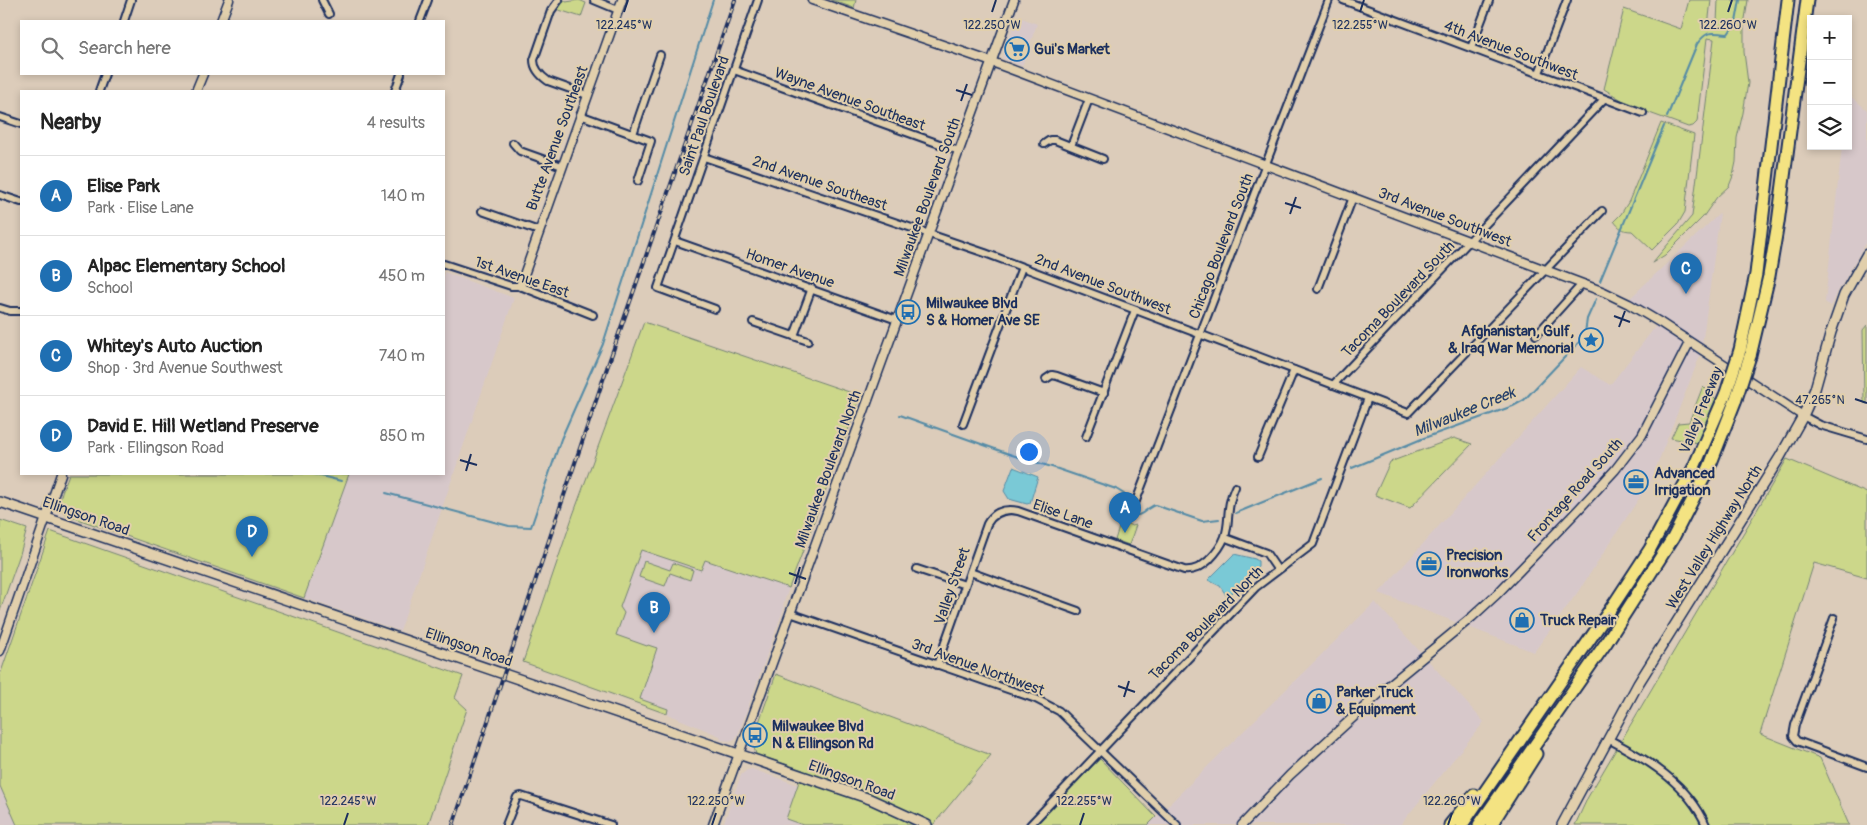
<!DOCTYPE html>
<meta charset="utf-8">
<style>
:root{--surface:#fff;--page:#f6f6f6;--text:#222;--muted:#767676;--line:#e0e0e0;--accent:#1f6fb2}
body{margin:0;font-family:Pangolin,sans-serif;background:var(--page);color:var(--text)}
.controls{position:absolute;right:15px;top:15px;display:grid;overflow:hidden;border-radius:0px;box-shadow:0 2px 8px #0003}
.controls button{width:45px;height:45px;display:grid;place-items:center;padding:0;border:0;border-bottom:1px solid var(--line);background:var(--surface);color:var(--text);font:25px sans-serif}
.you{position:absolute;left:1028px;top:451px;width:18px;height:18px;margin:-12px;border:4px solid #fff;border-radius:50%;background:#1a73e8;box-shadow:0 0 0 8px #1a73e833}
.badge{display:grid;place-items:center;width:32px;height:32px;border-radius:50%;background:var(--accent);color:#fff;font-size:16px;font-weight:700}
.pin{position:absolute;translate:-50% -41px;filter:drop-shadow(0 1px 2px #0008)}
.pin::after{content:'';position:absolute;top:26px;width:18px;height:15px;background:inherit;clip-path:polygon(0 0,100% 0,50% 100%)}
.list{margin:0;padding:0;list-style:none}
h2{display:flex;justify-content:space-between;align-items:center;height:65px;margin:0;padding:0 20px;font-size:21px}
h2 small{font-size:16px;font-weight:400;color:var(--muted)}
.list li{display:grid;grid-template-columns:32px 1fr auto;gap:15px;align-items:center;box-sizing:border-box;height:80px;padding:0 20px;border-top:1px solid var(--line)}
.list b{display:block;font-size:19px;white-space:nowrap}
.list p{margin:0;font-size:16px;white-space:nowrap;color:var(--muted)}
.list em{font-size:16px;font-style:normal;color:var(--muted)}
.icon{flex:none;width:28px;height:28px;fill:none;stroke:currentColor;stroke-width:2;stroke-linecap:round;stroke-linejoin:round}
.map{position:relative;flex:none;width:1867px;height:825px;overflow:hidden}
.search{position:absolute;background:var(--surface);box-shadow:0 2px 8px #0003;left:20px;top:20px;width:425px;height:55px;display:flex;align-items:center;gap:12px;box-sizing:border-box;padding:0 18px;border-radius:0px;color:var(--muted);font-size:19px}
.panel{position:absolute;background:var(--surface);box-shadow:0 2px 8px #0003;left:20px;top:90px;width:425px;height:385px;border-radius:0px}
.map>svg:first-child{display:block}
.built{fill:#d7c8ca}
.green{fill:#ccd78a;stroke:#748374}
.water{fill:#7ac9d6;stroke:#548ba6}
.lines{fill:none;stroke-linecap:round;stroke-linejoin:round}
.stream{stroke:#548ba6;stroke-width:2}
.minor-casing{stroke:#1b2f5e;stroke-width:10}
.tertiary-casing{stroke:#1b2f5e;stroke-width:11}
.secondary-casing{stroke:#1b2f5e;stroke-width:12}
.motorway-casing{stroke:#1b2f5e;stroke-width:15}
.minor{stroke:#e1cfac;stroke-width:6}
.tertiary{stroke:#e1cfac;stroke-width:8}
.secondary{stroke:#e1cfac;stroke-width:9}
.motorway{stroke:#f4e382;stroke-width:11}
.rail-casing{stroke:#1b2f5e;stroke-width:4}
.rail{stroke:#e1cfac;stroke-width:2;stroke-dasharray:5.5;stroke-linecap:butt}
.motorway-bridge-casing{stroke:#1b2f5e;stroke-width:15;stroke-linecap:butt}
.motorway-bridge{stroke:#f4e382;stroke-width:11}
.ticks{fill:none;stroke:#1b2f5e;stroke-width:2}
.labels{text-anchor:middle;stroke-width:4;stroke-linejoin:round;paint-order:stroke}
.poi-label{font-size:15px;font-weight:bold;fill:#1b2f5e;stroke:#e1cfac;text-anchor:start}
.street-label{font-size:15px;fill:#1b2f5e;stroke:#e1cfac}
.water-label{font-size:16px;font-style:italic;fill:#243e6a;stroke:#e1cfac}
.ticks-label{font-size:12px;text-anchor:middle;fill:#1b2f5e;stroke:#e1cfac;stroke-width:4;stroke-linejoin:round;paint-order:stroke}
</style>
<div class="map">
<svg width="1867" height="825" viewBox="0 0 1867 825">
<rect width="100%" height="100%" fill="#dcccba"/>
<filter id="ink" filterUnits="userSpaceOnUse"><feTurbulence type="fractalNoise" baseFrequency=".02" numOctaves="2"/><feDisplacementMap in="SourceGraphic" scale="10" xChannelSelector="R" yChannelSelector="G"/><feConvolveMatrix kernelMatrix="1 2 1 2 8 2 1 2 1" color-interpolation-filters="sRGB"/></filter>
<g filter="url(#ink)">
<!-- built -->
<g class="built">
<path d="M1017,16l20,8 -15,42 -20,-8z"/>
<path d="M1848,94l19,16v130l-37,66 -5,-4 17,-156h6z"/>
<path d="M1720,213l-19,140 -50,127 -71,109 -46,63 -155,-59 202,-226 29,18 49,-63 -33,-20z"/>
<path d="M444,272l70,26 -114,333 -96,-33 45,-124h95z"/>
<path d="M573,515l216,73 -6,17 1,3 -46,127 -3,4 -5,2 -9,-1 -1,-4 -53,-22 -144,-52z"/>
<path d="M1375,602l109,120 -84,103h-252z"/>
<path d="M752,769l46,16 -12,34 17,6h-80l18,-50 6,-5z"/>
<path d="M0,786l17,39h-17z"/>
</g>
<!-- green -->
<g class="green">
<path d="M565,0l1,2 13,-2 7,3 -5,14 -25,-8 3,-7z"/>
<path d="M831,0h25l-2,8z"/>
<path d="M1689,0h22l-3,26 6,1 3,-4 1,-23h30l-4,25v27l4,31 -5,30 -6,25 -1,24 -3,14 -4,10 -12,11 -14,20 -38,38 -13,8 40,-47 22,-177 -7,-1 -10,84 -4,4 -5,1 -55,-20 -29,-18 20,-80 57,20z"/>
<path d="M1661,123l33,12 -9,77 -7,12 -26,26 -20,-19c-9,0 -13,-3 -18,-10l7,-7 8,-13z"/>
<path d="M644,322l217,74 -72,192 -84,-28 -4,10 -60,-20 -21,57 4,6 -8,22 31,11 1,-1 9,3 -17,51 28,10 -1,5 -144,-52 50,-147z"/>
<path d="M1867,325v79l-3,-1 -1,-73z"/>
<path d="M1703,386l13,13 -18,44 -27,-5 7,-15 11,-1z"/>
<path d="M1454,438l18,6 -62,64 -35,-13 15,-33z"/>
<path d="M1787,459l80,34v85l-53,-15 -54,171 60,24 29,67h-274l13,-28z"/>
<path d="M69,474h280l-45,124 -238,-83c-12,-13 -2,-26 3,-41z"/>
<path d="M0,520l27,9 -7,25 -20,57z"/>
<path d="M1121,521l11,5 4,-1 -7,20 -14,-5z"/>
<path d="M50,531l413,145 -8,22 12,11 -39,116h-411l-17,-39v-111z"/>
<path d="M644,561l26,9 3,-7 20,7 -3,10 -20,-7 -5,13 -26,-9z"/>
<path d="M776,674l215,81 -58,70h-130l-17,-6 17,-49 -47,-16 -4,-12z"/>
<path d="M1100,759l56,58 -8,8h-115z"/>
</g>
<!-- water -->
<g class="water">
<path d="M1013,467l25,10 -8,26 -3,1 -18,-5 -5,-8z"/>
<path d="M1234,554l21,5 3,2v5l-26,27 -6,2 -6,-9 -12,-6z"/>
</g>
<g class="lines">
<!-- stream -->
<g class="stream">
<path d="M1667,117l30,-73c11,-15 15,-11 31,-10l8,-12 4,-22"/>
<path d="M1600,281l64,-155"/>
<path d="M900,415l112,40 43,13 61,21 8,5 3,15c13,14 16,0 28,-4l47,16 17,-2"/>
<path d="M1352,468l72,-30 89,-32 11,-6 57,-60 4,-7 2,-14 9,-20"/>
<path d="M313,474l28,7"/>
<path d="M386,493l123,33 22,1 30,-88 42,-95 110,-344"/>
<path d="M1236,513l86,-35"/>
</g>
<!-- minor casing -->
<g class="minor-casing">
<g id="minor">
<path d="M322,0l7,14"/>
<path d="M559,0l-8,11 -17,49c0,9 7,16 14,21l39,14"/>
<path d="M594,0l24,10"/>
<path d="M1343,0l300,113"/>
<path d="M124,21l7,-21"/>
<path d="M420,21l8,-21"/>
<path d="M1471,48l18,-47"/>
<path d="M734,70l225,81"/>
<path d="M1539,73l28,-73"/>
<path d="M99,91l6,-17"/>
<path d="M395,91l6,-17"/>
<path d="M580,115l71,26 -13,40"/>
<path d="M0,117l21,7"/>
<path d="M633,134l27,-79"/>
<path d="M513,143l7,8 42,15"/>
<path d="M1044,144l6,-4h5l48,19"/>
<path d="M1071,146l18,-47"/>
<path d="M704,157l281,96 423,160 194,-202"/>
<path d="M0,195l21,7"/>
<path d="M482,211l57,20"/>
<path d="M675,241l222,79"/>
<path d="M444,264l67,22h9l73,29"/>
<path d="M1318,289l35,-92"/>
<path d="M0,308l10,3h11"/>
<path d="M715,309l-57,-21 100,-288"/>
<path d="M753,322l55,19"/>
<path d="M1536,335l46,-51"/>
<path d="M794,336l18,-48"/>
<path d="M1046,379l6,-4 5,1 47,17"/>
<path d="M1333,385l271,-286"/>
<path d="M1803,416l17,9 47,14"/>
<path d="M963,424l59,-157"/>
<path d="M1086,437l49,-127"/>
<path d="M1258,457l36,-87"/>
<path d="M1136,501l193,-501"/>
<path d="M1226,538l40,15 11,16"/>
<path d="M917,569l48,16"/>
<path d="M970,572l108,39"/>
<path d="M790,613l246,86 23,12 118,114"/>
<path d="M1834,618l-39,107 -2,11 4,5 70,26"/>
<path d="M937,665l50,-141c7,-12 17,-16 31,-13l166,59c10,1 17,-3 25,-10 29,-29 12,-43 26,-73"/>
<path d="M1608,739c39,20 80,45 98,86"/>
<path d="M506,825l11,-28 4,-1 90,29"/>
<path d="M1030,825l226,-238 57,-43 55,-146"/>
</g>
</g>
<!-- tertiary casing -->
<g class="tertiary-casing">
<g id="tertiary">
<path d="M812,0l180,62 612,230 25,12 32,19 142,93"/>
<path d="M221,21l8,-21"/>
<path d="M196,91l7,-17"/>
<path d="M520,286l102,-286"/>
<path d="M0,651l61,-177"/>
<path d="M713,825l301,-825"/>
<path d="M1242,825l48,-50 92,-84 90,-74 25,-23 81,-84 37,-40 27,-35 47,-92"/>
</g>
</g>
<!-- secondary casing -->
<g class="secondary-casing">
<g id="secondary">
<path d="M0,502l870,297 57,26"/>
<path d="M1562,825l76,-141 142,-227 23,-41 12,-27 16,-57 13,-37 23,-41"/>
</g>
</g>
<!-- motorway casing -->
<g class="motorway-casing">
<g id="motorway">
<path d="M1740,350l16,-76 32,-274"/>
<path d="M1750,356l19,-80 9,-53 29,-223"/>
<path d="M1450,825l24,-30"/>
<path d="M1462,825l152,-221 36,-55 44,-82 32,-74"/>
<path d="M1479,825l127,-182 67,-105 36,-70 27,-69"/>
<path d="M1491,825l45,-71"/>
</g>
</g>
<!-- minor -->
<use href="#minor" class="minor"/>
<!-- tertiary -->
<use href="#tertiary" class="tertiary"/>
<!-- secondary -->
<use href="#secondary" class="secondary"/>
<!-- motorway -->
<use href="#motorway" class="motorway"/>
<!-- rail casing -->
<g class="rail-casing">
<path id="rail" d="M453,825l154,-457 128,-368"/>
</g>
<!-- rail -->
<use href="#rail" class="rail"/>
<!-- motorway-bridge casing -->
<g class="motorway-bridge-casing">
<g id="motorway-bridge">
<path d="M1726,393l14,-43"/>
<path d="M1736,399l14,-43"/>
</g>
</g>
<!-- motorway-bridge -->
<use href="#motorway-bridge" class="motorway-bridge"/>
</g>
</g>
<!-- ticks -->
<path class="ticks" d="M624,12l4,-12M992,12l4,-12M1360,12l4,-12M1728,12l4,-12M956,90l16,5M961,101l6,-17M1285,203l16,5M1290,214l6,-17M1614,316l16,6M1619,327l6,-16M1855,399l12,4M460,460l17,5M466,471l5,-17M789,573l17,6M795,584l5,-17M1118,686l17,6M1124,697l5,-16M344,825l4,-12M712,825l4,-12M1080,825l4,-12M1448,825l4,-12"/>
<!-- icons -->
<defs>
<g id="supermarket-ring" transform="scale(1.25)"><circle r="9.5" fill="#e1cfac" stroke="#1f6fb2" stroke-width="1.5"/><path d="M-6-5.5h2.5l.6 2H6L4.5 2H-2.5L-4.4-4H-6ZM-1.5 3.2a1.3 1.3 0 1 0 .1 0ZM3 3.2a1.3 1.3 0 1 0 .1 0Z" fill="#1f6fb2"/></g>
<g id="bus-ring" transform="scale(1.25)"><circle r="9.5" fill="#e1cfac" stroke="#1f6fb2" stroke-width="1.5"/><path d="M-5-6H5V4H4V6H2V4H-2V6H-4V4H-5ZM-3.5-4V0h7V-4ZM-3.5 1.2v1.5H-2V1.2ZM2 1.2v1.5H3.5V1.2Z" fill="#1f6fb2"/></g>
<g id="sight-ring" transform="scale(1.25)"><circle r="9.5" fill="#e1cfac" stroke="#1f6fb2" stroke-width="1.5"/><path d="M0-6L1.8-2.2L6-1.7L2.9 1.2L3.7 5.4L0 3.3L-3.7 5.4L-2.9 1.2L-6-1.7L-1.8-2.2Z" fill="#1f6fb2"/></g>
<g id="office-ring" transform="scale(1.25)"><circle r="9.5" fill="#e1cfac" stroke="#1f6fb2" stroke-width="1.5"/><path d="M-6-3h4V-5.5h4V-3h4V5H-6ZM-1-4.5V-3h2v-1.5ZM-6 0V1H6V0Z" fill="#1f6fb2"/></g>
<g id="shop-ring" transform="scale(1.25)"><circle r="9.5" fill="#e1cfac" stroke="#1f6fb2" stroke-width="1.5"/><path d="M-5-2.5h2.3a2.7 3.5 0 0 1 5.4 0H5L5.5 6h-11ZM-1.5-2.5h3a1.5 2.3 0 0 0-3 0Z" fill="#1f6fb2"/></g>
</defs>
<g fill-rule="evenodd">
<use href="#supermarket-ring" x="1017" y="49"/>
<use href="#bus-ring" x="908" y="312"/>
<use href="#sight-ring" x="1591" y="340"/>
<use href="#office-ring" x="1636" y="482"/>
<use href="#office-ring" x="1429" y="564"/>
<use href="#shop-ring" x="1522" y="620"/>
<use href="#shop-ring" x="1319" y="701"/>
<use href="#bus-ring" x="755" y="735"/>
</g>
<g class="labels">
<!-- poi labels -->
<g class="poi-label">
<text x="1034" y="54">Gui's Market</text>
<text x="926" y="308">Milwaukee Blvd<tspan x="926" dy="17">S &amp; Homer Ave SE</tspan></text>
<text x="1574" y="336" text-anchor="end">Afghanistan, Gulf,<tspan x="1574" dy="17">&amp; Iraq War Memorial</tspan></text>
<text x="1654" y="478">Advanced<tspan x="1654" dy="17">Irrigation</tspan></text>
<text x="1446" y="560">Precision<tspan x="1446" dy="17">Ironworks</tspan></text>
<text x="1540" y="625">Truck Repair</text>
<text x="1336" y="697">Parker Truck<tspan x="1336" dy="17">&amp; Equipment</tspan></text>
<text x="772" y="731">Milwaukee Blvd<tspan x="772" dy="17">N &amp; Ellingson Rd</tspan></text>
</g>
<!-- street labels -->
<g class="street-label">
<text transform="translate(1511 50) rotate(21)" y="5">4th Avenue Southwest</text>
<text transform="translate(850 99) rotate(20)" y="5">Wayne Avenue Southeast</text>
<text transform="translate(704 116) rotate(-71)" y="5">Saint Paul Boulevard</text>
<text transform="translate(557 138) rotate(-70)" y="5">Butte Avenue Southeast</text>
<text transform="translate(820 183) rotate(19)" y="5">2nd Avenue Southeast</text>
<text transform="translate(927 197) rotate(-70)" y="5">Milwaukee Boulevard South</text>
<text transform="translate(1445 217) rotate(21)" y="5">3rd Avenue Southwest</text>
<text transform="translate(1221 246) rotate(-69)" y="5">Chicago Boulevard South</text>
<text transform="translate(790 268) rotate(19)" y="5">Homer Avenue</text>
<text transform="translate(522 277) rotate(19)" y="5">1st Avenue East</text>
<text transform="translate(1103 284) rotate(21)" y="5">2nd Avenue Southwest</text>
<text transform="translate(1398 299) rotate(-46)" y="5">Tacoma Boulevard South</text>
<text transform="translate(1701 410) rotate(-68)" y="5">Valley Freeway</text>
<text transform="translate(828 469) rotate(-70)" y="5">Milwaukee Boulevard North</text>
<text transform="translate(1575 490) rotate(-48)" y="5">Frontage Road South</text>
<text transform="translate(1063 514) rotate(19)" y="5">Elise Lane</text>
<text transform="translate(86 516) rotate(19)" y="5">Ellingson Road</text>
<text transform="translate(1714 537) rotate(-58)" y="5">West Valley Highway North</text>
<text transform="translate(952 586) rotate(-71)" y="5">Valley Street</text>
<text transform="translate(1206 623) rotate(-45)" y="5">Tacoma Boulevard North</text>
<text transform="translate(469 647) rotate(19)" y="5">Ellingson Road</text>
<text transform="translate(978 667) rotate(20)" y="5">3rd Avenue Northwest</text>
<text transform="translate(852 780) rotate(20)" y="5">Ellingson Road</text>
</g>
<!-- water labels -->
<g class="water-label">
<text transform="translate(1464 411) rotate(-22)" y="6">Milwaukee Creek</text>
</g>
</g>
<g class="ticks-label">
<text x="992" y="29">122.250°W</text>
<text x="1360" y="29">122.255°W</text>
<text x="1728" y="29">122.260°W</text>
<text x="624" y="29">122.245°W</text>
<text x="1820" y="404">47.265°N</text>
<text x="348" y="805">122.245°W</text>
<text x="716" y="805">122.250°W</text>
<text x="1084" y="805">122.255°W</text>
<text x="1452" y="805">122.260°W</text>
</g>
</svg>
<div class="controls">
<button>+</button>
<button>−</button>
<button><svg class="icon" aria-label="layers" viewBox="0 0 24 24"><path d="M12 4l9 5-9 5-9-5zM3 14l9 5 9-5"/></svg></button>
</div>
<div class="you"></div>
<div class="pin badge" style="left:1125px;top:533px">A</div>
<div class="pin badge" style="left:654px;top:633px">B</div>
<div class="pin badge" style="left:1686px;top:294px">C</div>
<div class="pin badge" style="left:252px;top:557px">D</div>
<div class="search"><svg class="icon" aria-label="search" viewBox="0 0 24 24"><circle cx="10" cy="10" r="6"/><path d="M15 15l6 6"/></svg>Search here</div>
<section class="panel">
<h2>Nearby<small>4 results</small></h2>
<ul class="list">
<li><span class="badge">A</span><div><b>Elise Park</b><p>Park · Elise Lane</p></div><em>140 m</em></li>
<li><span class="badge">B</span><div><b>Alpac Elementary School</b><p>School</p></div><em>450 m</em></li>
<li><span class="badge">C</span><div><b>Whitey's Auto Auction</b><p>Shop · 3rd Avenue Southwest</p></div><em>740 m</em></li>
<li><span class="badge">D</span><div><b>David E. Hill Wetland Preserve</b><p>Park · Ellingson Road</p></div><em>850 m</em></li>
</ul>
</section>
</div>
